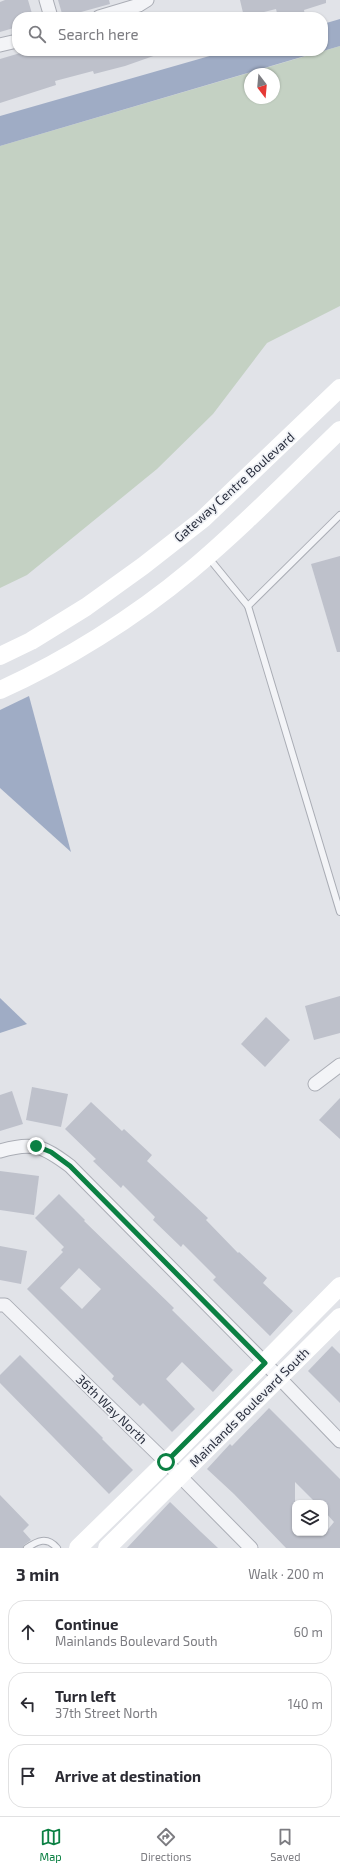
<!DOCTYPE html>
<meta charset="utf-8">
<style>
:root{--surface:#fff;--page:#f2f2f3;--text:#2b2b33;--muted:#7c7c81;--line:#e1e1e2;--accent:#0b8043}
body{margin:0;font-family:"Exo 2",sans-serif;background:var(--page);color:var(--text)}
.controls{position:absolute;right:12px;bottom:12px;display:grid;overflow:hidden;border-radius:8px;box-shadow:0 1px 3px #0004}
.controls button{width:36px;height:36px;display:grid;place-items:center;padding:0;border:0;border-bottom:1px solid var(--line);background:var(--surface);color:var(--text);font:20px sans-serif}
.compass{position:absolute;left:244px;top:68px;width:36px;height:36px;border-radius:50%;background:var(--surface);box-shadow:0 1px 3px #0004;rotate:164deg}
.stop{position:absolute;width:12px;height:12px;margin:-9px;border:3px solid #0b8043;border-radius:50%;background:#fff}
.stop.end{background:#0b8043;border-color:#fff;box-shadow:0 1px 4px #0008}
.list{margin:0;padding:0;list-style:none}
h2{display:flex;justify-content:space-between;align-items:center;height:52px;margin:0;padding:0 16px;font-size:17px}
h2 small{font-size:13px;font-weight:400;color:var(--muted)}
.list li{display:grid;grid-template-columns:26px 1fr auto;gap:12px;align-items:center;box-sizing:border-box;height:64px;margin:0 8px 8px;padding:0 8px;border:1px solid var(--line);border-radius:16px}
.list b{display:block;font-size:15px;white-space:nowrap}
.list p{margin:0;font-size:13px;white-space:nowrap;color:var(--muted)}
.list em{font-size:13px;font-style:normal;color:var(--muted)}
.icon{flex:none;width:22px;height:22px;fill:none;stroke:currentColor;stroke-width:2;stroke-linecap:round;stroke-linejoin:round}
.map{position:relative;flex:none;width:340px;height:1548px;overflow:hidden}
.search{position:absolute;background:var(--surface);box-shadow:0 1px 3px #0004;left:12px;right:12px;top:12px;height:44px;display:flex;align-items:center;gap:10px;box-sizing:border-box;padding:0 14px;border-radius:16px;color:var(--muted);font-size:15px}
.sheet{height:268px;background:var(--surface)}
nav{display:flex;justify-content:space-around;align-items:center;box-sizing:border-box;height:56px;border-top:1px solid var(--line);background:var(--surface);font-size:11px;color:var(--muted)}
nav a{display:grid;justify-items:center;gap:2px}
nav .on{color:var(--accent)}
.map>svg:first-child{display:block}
.green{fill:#c4d1c3;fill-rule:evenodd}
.water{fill:#9facc5}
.building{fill:#bec1cb;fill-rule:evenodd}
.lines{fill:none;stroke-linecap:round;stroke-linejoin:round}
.lane-casing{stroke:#aaadb5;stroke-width:8}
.street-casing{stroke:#aaadb5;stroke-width:15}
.lane{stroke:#f3f4f7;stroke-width:6}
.street{stroke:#f3f4f7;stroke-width:13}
.secondary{stroke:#fff;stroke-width:18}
.route{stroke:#0b8043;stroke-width:5}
.labels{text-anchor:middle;stroke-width:3.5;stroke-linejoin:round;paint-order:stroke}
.street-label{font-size:13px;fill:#2a2f3e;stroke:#f0f2f6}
</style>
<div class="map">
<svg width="340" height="1548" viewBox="0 0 340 1548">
<rect width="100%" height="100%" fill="#e1e3e8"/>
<!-- green -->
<path class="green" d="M340,46v260l-73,37 -54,71 -56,55 -130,106 -27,13v-442zM250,74h24v24h-24z"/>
<!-- water -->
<g class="water">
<path d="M340,19v27l-17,5v-27z"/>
<path d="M227,51h95l-322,95v-30z"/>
<path d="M29,696l42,156 -71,-64v-78z"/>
<path d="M0,998l27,26 -27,9z"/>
</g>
<!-- building -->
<g class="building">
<path d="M5,0h23l5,17h-16v10l-17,5v-30z"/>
<path d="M58,0h51l1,4 -47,13z"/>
<path d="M240,0h86v3l-22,7 1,5 -7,2h-20l-2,-8 -32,8z"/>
<path d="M27,51h135v2l-37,13 -31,8 -1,-3 -38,10 1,4 -56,18v-44z"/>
<path d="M340,556v96h-3l-26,-88z"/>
<path d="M340,996v37l-26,7 -9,-34z"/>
<path d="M266,1017l24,23 -25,27 -24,-23z"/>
<path d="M32,1087l36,7 -7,33 -35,-7z"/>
<path d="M12,1091l11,33 -23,7v-36z"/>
<path d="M340,1098v41l-21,-19z"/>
<path d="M91,1102l31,29 2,-2 28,26 -5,6 61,57 -2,2 32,33 1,-1 28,26 -4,5 30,28 -23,25 -57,-56 3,-3 -33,-33 -2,3 -28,-27 2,-3 -32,-32 -2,3 -28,-27 3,-2 -31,-30z"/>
<path d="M0,1171l39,5 -5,39 -34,-5z"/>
<path d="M59,1194l26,26 -1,1 90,87 -2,2 61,60 -20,22 -31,-30 -16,17 29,30 -23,23 -29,-29 -3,3 -28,-27 2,-3 -87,-87 36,-37 -2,-2 3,-3 -29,-29zM79,1268l22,21 -19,20 -22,-21z"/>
<path d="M0,1246l27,5 -6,33 -21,-4z"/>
<path d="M332,1346l8,8v49l-32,-32z"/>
<path d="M20,1355l83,83 -1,1 31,31 -24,24 -109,-111v-8z"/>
<path d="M269,1408l71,71v69h-54l-52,-54 -27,-25 23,-25 2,2zM295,1482l21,21h9v9l9,10 -9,11h-30z"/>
<path d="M0,1495l29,30 -6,6 8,9 -7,5 -1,3h-23z"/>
<path d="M170,1502l31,30 17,16h-91z"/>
</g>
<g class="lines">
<!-- lane casing -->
<g class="lane-casing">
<g id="lane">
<path d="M340,515l-92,91 92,306"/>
<path d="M208,557l40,49"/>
<path d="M27,1548c10,-7 20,-12 30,0"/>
</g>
</g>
<!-- street casing -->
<g class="street-casing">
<g id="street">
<path d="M46,0l5,17"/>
<path d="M99,17l40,-12 8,-5"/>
<path d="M0,45l17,-4"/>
<path d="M315,1084l25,-19"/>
<path d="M0,1151c33,-10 43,-5 70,15l195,197 75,78"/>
<path d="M0,1305h5l161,157 85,86"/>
</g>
</g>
<!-- lane -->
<use href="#lane" class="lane"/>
<!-- street -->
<use href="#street" class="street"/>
<!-- secondary -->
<g class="secondary">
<path d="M0,656l31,-15 55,-34 57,-41 60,-47 137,-131"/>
<path d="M0,690c65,-29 135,-73 190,-119 53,-44 101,-94 150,-141"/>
<path d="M78,1548l88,-86 174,-176"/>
<path d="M107,1548l233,-231"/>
</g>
</g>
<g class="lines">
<!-- route -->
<path class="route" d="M36,1146l15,6 19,14 195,197 -99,99"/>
</g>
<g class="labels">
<!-- street labels -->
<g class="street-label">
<text transform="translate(234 487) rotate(-42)" y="5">Gateway Centre Boulevard</text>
<text transform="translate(249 1407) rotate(-45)" y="5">Mainlands Boulevard South</text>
<text transform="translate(112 1409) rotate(44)" y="5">36th Way North</text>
</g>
</g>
</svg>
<div class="controls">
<button><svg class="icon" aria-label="layers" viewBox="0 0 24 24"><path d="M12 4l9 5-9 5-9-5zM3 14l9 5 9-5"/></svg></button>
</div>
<svg class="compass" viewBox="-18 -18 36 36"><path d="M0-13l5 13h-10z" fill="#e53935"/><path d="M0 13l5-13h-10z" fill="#7c7c81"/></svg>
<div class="stop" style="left:166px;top:1462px"></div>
<div class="stop end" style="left:36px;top:1146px"></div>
<div class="search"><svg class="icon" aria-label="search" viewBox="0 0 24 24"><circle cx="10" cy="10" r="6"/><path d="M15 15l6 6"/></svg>Search here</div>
</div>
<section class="sheet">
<h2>3 min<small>Walk · 200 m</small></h2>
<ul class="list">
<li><svg class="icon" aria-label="ahead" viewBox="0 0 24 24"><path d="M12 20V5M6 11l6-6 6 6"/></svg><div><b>Continue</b><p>Mainlands Boulevard South</p></div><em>60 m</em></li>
<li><svg class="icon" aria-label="left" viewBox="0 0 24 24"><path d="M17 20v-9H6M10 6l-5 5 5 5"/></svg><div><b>Turn left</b><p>37th Street North</p></div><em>140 m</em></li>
<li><svg class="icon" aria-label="arrive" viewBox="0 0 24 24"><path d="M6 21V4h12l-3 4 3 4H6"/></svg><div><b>Arrive at destination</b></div></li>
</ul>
</section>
<nav>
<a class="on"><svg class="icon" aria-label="map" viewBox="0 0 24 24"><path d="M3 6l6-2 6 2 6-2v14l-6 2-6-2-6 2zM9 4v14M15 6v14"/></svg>Map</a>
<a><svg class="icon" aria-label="directions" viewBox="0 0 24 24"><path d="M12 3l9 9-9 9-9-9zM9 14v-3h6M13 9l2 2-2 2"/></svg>Directions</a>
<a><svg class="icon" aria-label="saved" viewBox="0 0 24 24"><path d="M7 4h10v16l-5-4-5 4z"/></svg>Saved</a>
</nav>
